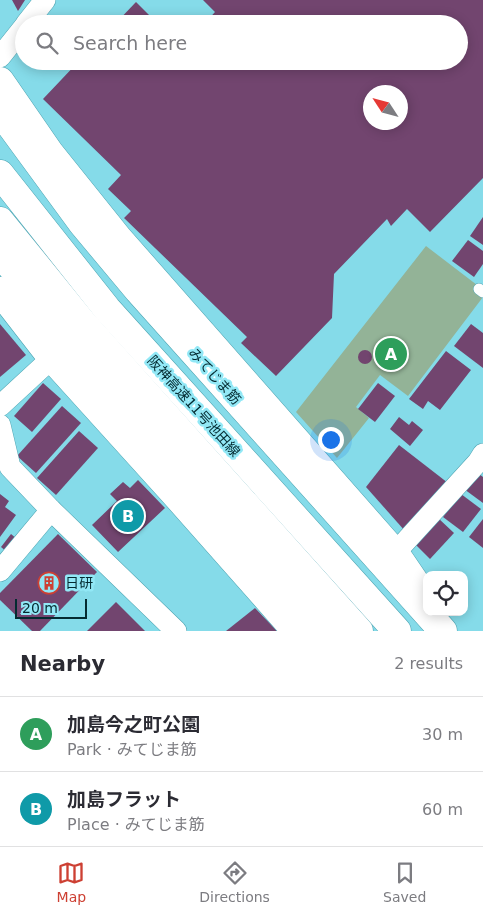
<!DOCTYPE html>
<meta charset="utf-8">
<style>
:root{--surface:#fff;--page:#f7f7f7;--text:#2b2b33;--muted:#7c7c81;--line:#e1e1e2;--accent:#cd4033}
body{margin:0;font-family:"DejaVu Sans","Noto Sans JP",sans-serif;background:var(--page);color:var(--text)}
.controls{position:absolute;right:15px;bottom:15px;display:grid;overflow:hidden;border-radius:10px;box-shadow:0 2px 12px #0003}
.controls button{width:45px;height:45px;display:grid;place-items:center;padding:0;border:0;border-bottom:1px solid var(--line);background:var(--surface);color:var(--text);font:25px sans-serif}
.compass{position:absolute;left:363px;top:85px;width:45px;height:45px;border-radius:50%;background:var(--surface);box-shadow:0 2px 12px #0003;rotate:306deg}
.scale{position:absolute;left:15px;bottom:12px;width:72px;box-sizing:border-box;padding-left:5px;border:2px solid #042b31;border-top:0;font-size:14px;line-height:18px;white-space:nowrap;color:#042b31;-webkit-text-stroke:4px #92e8f6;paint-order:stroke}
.you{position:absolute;left:330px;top:439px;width:18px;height:18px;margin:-12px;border:4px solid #fff;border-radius:50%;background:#1a73e8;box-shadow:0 0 0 8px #1a73e833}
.badge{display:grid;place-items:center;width:32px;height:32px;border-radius:50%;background:var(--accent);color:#fff;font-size:16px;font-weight:700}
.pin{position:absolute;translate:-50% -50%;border:2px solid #fff;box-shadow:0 1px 5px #0006}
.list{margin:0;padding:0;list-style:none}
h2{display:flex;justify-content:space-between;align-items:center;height:65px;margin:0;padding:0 20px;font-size:21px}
h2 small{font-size:16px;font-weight:400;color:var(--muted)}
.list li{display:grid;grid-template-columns:32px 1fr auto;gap:15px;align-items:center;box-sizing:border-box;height:75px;padding:0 20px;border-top:1px solid var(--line)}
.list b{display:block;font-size:19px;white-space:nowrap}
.list p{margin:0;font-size:16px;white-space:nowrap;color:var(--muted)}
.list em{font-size:16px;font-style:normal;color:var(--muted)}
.icon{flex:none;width:28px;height:28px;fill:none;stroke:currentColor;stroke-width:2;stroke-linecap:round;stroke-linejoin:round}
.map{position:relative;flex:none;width:483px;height:631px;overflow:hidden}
.search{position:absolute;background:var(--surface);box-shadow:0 2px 12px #0003;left:15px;right:15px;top:15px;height:55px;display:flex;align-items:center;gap:12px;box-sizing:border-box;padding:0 18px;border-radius:28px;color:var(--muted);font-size:19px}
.sheet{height:215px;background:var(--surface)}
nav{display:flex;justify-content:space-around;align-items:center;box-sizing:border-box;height:70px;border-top:1px solid var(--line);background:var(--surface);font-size:14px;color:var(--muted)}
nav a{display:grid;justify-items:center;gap:2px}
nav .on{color:var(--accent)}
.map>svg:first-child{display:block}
.green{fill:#93b397}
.building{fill:#72456f;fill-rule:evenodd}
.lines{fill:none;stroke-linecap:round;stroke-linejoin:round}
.lane-casing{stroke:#4da4b2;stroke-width:12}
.street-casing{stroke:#4da4b2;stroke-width:22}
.secondary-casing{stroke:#4da4b2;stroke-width:29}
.primary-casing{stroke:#4da4b2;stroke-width:29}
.highway-casing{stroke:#4da4b2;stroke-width:29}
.lane{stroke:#fff;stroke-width:11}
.street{stroke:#fff;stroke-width:21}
.secondary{stroke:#fff;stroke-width:28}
.primary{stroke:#fff;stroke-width:28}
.highway{stroke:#fff;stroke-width:28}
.labels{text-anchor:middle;stroke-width:5;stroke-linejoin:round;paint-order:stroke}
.street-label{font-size:14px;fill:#042b31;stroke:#92e8f6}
.poi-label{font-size:14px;fill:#042b31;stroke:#92e8f6;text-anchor:start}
</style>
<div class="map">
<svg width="483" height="631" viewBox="0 0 483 631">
<rect width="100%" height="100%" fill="#85dbe9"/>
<!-- green -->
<path class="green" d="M426,246l51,39 6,12 -75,99 -28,-21 -24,32 13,11 -32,40 -41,-46z"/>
<!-- building -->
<g class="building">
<path d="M12,0h13l-7,11z"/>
<path d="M203,0h280v178l-53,54 -23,-23 -16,17 -4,-7 -53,55 -2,44 -56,58 -35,-33 6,-6 -123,-119 7,-7 -23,-22 13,-14 -78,-76 36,-38h380v-37h-255l11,-12zM370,92h30v30h-30z"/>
<path d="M136,2l22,22h-43z"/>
<path d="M483,217v28l-13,-9z"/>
<path d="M468,240l15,11v13l-9,13 -22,-16z"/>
<path d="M0,324l26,31 -26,22z"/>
<path d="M471,324l12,9v35l-29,-22z"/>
<circle cx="365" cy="357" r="7"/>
<path d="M446,351l25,19 -31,40 -12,-9 -5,8 -14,-10z"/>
<path d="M43,383l18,16 -29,33 -18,-16z"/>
<path d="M378,383l17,13 -20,26 -17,-13z"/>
<path d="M62,406l19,17 -45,50 -19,-17z"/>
<path d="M399,417l10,8 3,-4 11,9 -13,16 -20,-17z"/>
<path d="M79,431l19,17 -42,47 -19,-17z"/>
<path d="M399,445l49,38 -43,48 -39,-44z"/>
<path d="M478,473l5,4v26l-19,-14z"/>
<path d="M138,480l27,28 -47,44 -26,-27 25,-24 -7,-7 13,-12 7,6z"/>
<path d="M0,494l9,7 -4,6 11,8 -16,22z"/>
<path d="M461,494l20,15 -18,23 -20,-15z"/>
<path d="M437,517l17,16 -24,26 -16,-16z"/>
<path d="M483,519v29l-14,-11z"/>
<path d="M11,534l6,5 -10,13 -6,-5z"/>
<path d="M58,534l39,38 -57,59h-8l-32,-31v-7z"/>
<path d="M116,602l29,29h-58z"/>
<path d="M255,608l22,23h-51z"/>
</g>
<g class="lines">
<!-- lane casing -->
<g class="lane-casing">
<path id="lane" d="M479,289l4,3"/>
</g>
<!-- street casing -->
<g class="street-casing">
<g id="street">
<path d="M26,24l19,-24"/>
<path d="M0,57l24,-30"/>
<path d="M0,406l52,-48"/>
<path d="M0,425l10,42 41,43 125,121"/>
<path d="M395,553l83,-91 5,-8"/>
<path d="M0,571l51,-61"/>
</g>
</g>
<!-- secondary casing -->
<g class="secondary-casing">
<g id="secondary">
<path d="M0,81l49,71 69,86 277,315 32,47"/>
<path d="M0,291l52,67 123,136 121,137"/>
</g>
</g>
<!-- primary casing -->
<g class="primary-casing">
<g id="primary">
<path d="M0,111l82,112 56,67 305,341"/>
<path d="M0,252l73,93 254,286"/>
</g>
</g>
<!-- highway casing -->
<g class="highway-casing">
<g id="highway">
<path d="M0,174l107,135 290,322"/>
<path d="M0,221l82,101 277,309"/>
</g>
</g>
<!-- lane -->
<use href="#lane" class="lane"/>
<!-- street -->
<use href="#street" class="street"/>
<!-- secondary -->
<use href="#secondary" class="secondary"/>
<!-- primary -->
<use href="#primary" class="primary"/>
<!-- highway -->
<use href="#highway" class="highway"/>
</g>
<!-- icons -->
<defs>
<g id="building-ring" transform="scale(1.125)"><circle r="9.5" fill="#92e8f6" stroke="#cd4033" stroke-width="1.5"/><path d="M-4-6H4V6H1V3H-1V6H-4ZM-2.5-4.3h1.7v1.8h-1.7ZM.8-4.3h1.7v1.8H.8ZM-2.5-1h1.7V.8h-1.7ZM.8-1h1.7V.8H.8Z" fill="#cd4033"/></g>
</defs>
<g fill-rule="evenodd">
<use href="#building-ring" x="49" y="583"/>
</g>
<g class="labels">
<!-- street labels -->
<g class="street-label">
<text transform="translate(215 376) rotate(48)" y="5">みてじま筋</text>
<text transform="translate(194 406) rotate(48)" y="5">阪神高速11号池田線</text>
</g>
<!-- poi labels -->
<g class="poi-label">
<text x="65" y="588">日研</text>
</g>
</g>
</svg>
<div class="controls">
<button><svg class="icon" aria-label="locate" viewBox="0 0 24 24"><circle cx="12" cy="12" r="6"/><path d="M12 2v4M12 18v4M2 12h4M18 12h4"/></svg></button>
</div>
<svg class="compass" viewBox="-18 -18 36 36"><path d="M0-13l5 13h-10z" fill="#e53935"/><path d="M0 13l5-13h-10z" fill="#7c7c81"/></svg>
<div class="scale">20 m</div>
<div class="you"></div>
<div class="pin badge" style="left:391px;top:354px;background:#2e9e5b">A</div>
<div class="pin badge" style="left:128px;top:516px;background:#0f9aa8">B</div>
<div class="search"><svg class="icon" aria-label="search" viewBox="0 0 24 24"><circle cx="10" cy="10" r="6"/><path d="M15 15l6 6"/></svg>Search here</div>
</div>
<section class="sheet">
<h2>Nearby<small>2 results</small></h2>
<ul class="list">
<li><span class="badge" style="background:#2e9e5b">A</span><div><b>加島今之町公園</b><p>Park · みてじま筋</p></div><em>30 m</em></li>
<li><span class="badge" style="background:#0f9aa8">B</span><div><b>加島フラット</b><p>Place · みてじま筋</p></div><em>60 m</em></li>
</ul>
</section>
<nav>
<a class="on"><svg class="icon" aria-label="map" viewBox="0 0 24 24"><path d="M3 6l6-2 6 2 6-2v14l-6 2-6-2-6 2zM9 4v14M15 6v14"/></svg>Map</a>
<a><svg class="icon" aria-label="directions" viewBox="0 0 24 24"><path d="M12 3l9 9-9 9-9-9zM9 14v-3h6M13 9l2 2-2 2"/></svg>Directions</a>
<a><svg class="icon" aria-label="saved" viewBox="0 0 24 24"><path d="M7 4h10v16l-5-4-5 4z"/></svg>Saved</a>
</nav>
